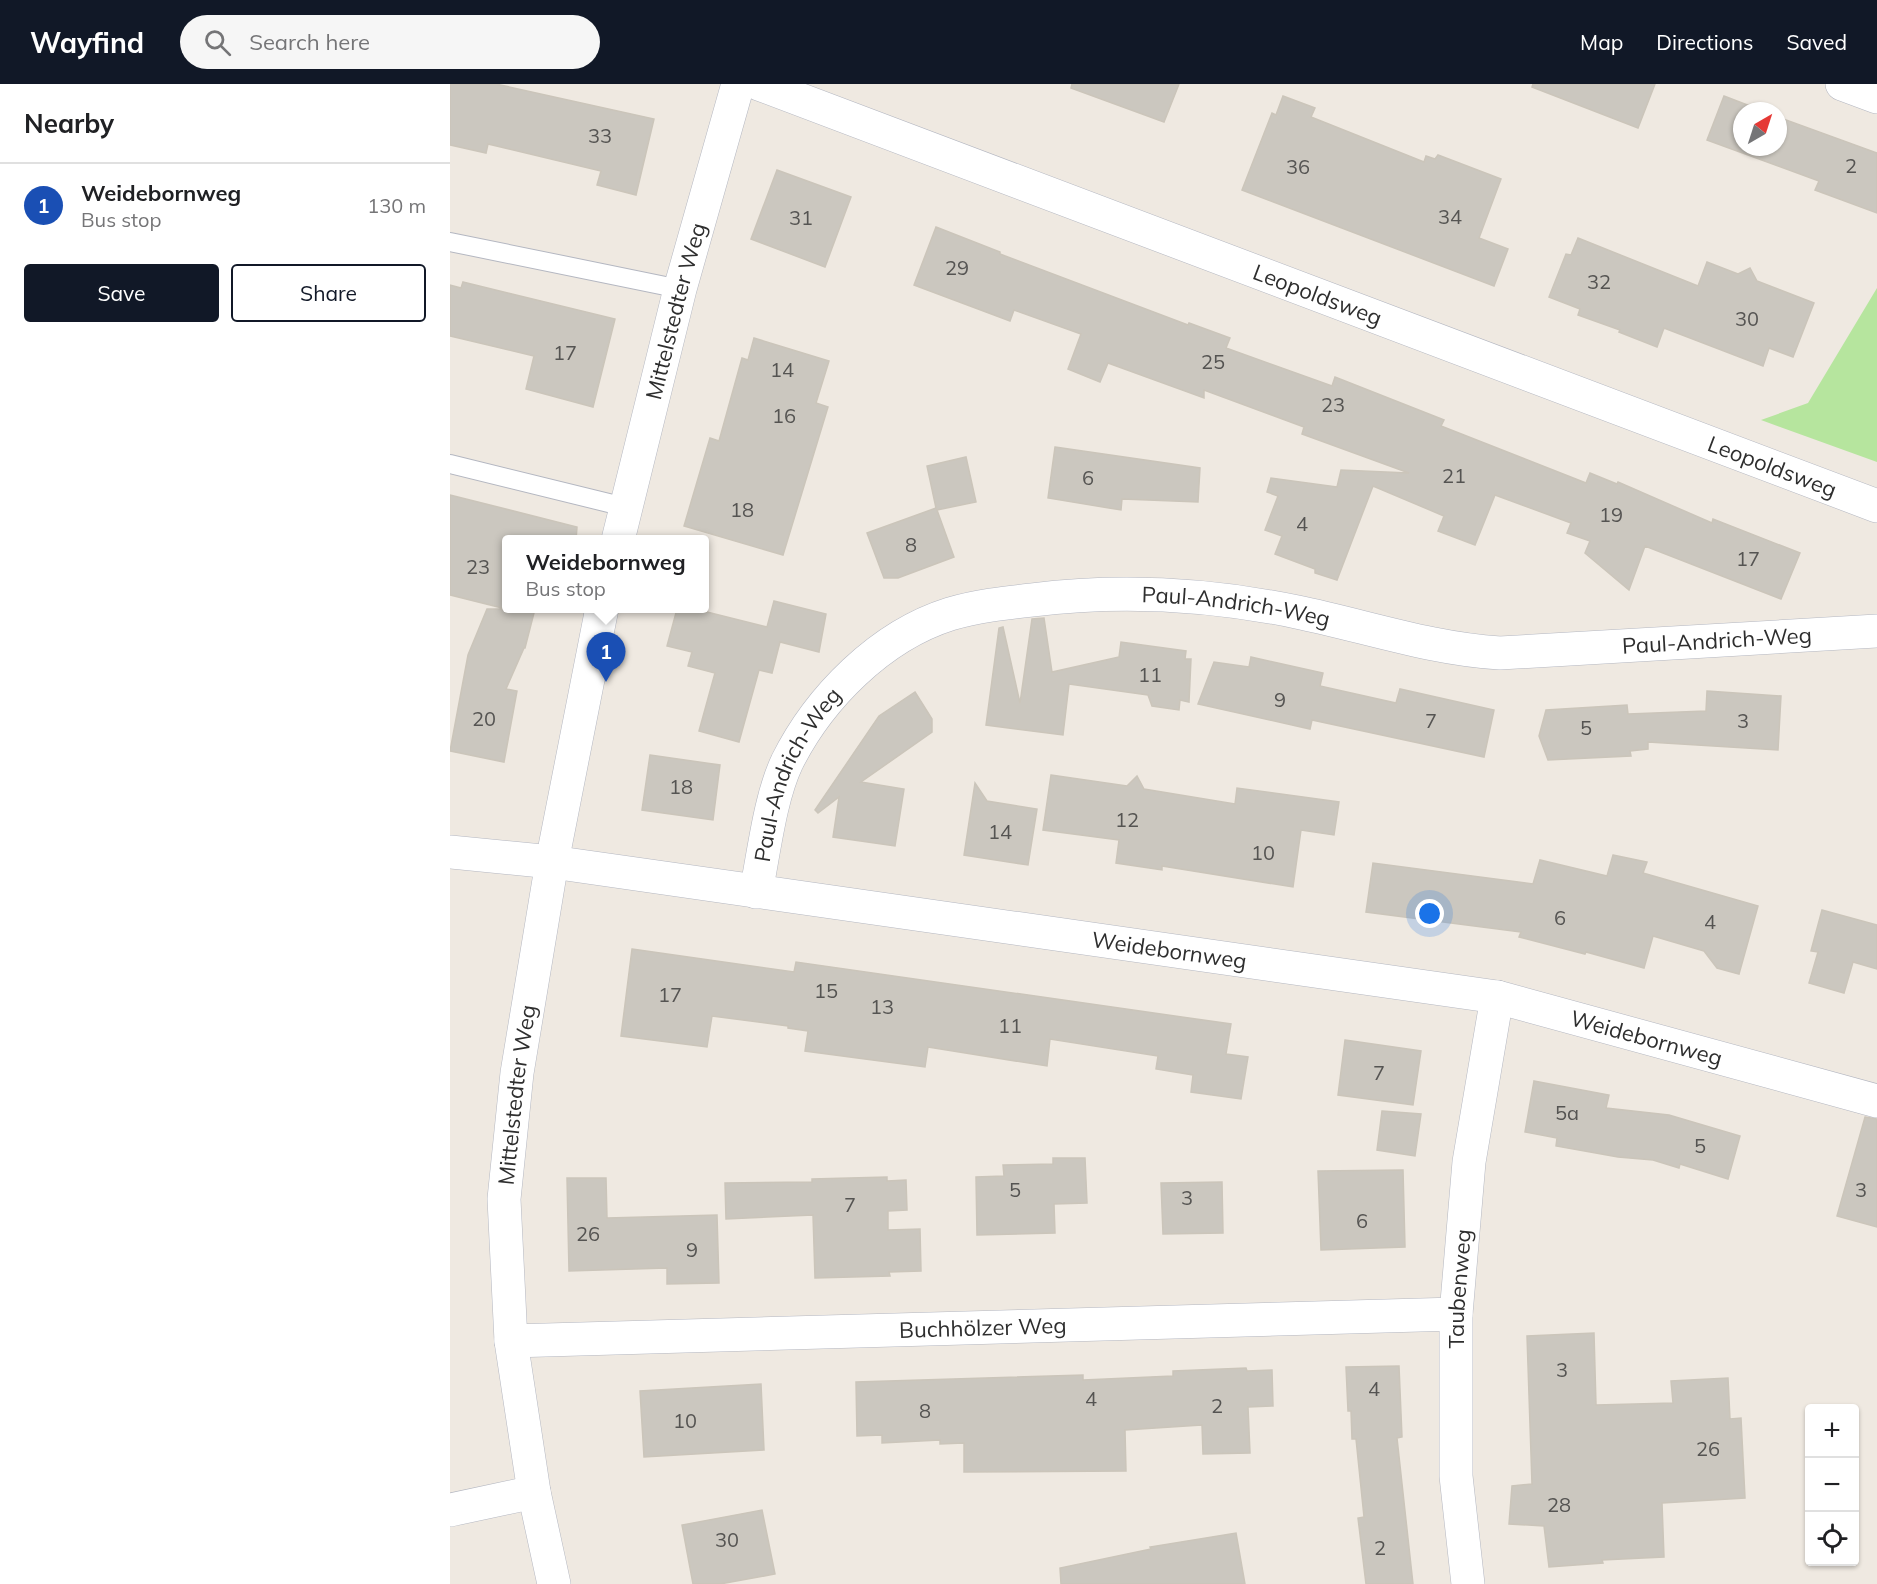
<!DOCTYPE html>
<meta charset="utf-8">
<style>
:root{--surface:#fff;--page:#f6f6f6;--text:#202124;--muted:#757577;--line:#e0e0e0;--accent:#111827}
body{margin:0;font-family:Mulish,sans-serif;background:var(--page);color:var(--text)}
.controls{position:absolute;right:18px;bottom:18px;display:grid;overflow:hidden;border-radius:6px;box-shadow:0 2px 4px #0004}
.controls button{width:54px;height:54px;display:grid;place-items:center;padding:0;border:0;border-bottom:2px solid var(--line);background:var(--surface);color:var(--text);font:30px sans-serif}
.compass{position:absolute;left:1283px;top:18px;width:54px;height:54px;border-radius:50%;background:var(--surface);box-shadow:0 2px 4px #0004;rotate:39deg}
.you{position:absolute;left:980px;top:830px;width:21px;height:21px;margin:-15px;border:4px solid #fff;border-radius:50%;background:#1a73e8;box-shadow:0 0 0 9px #1a73e833}
.badge{display:grid;place-items:center;width:39px;height:39px;border-radius:50%;background:var(--accent);color:#fff;font-size:20px;font-weight:700}
.pin{position:absolute;translate:-50% -50px;filter:drop-shadow(0 2px 3px #0008)}
.pin::after{content:'';position:absolute;top:32px;width:21px;height:18px;background:inherit;clip-path:polygon(0 0,100% 0,50% 100%)}
.popup{position:absolute;left:52px;top:451px;width:207px;height:78px;box-sizing:border-box;display:grid;place-content:center;border-radius:6px;background:var(--surface);filter:drop-shadow(0 2px 4px #0005);font-size:20px;white-space:nowrap;color:var(--muted)}
.popup b{font-size:22px;color:var(--text)}
.popup::after{content:'';position:absolute;left:50%;top:100%;margin-left:-12px;border:12px solid transparent;border-top-color:var(--surface)}
.list{margin:0;padding:0;list-style:none}
h2{display:flex;justify-content:space-between;align-items:center;height:78px;margin:0;padding:0 24px;font-size:26px}
h2 small{font-size:20px;font-weight:400;color:var(--muted)}
.list li{display:grid;grid-template-columns:39px 1fr auto;gap:18px;align-items:center;box-sizing:border-box;height:84px;padding:0 24px;border-top:2px solid var(--line)}
.list b{display:block;font-size:22px;white-space:nowrap}
.list p{margin:0;font-size:20px;white-space:nowrap;color:var(--muted)}
.list em{font-size:20px;font-style:normal;color:var(--muted)}
.actions{display:flex;gap:12px;padding:18px 24px}
.actions a{flex:1;padding:14px 0;border:2px solid var(--accent);border-radius:6px;text-align:center;font-size:21px;color:var(--accent)}
.actions .main{background:var(--accent);color:#fff}
.icon{flex:none;width:33px;height:33px;fill:none;stroke:currentColor;stroke-width:2;stroke-linecap:round;stroke-linejoin:round}
.map{position:relative;flex:none;width:1427px;height:1500px;overflow:hidden}
header{display:flex;align-items:center;gap:36px;box-sizing:border-box;height:84px;padding:0 30px;background:var(--accent);color:#fff}
header strong{font-size:28px}
nav{display:flex;gap:33px;margin-inline-start:auto;font-size:21px}
.search{width:420px;height:54px;background:var(--page);display:flex;align-items:center;gap:15px;box-sizing:border-box;padding:0 21px;border-radius:33px;color:var(--muted);font-size:22px}
main{display:flex}
aside{flex:1;background:var(--surface)}
.map>svg:first-child{display:block}
.green{fill:#b6e59e}
.building{fill:#cbc7bf;stroke:#cbc5ba;stroke-width:1.5}
.lines{fill:none;stroke-linecap:round;stroke-linejoin:round}
.lane-casing{stroke:#b4b7c1;stroke-width:20}
.street-casing{stroke:#b4b7c1;stroke-width:34}
.lane{stroke:#fff;stroke-width:18}
.street{stroke:#fff;stroke-width:33}
.labels{text-anchor:middle;stroke-width:4.5;stroke-linejoin:round;paint-order:stroke}
.number-label{font-size:20px;fill:#555452}
.street-label{font-size:22px;fill:#2e2e2e;stroke:#fff}
</style>
<header>
<strong>Wayfind</strong>
<div class="search"><svg class="icon" aria-label="search" viewBox="0 0 24 24"><circle cx="10" cy="10" r="6"/><path d="M15 15l6 6"/></svg>Search here</div>
<nav><a>Map</a><a>Directions</a><a>Saved</a></nav>
</header>
<main>
<aside>
<h2>Nearby<small></small></h2>
<ul class="list">
<li><span class="badge" style="background:#1a4fb4">1</span><div><b>Weidebornweg</b><p>Bus stop</p></div><em>130 m</em></li>
</ul>
<div class="actions"><a class="main">Save</a><a>Share</a></div>
</aside>
<div class="map">
<svg width="1427" height="1500" viewBox="0 0 1427 1500">
<rect width="100%" height="100%" fill="#efe9e1"/>
<!-- green -->
<path class="green" d="M1427,204v174l-116,-42 47,-17z"/>
<!-- building -->
<g class="building">
<path d="M0,0h46l158,35 -18,76 -39,-10 4,-14 -113,-27 -2,9 -36,-8z"/>
<path d="M622,0h107l-15,38 -93,-34z"/>
<path d="M1083,0h122l-17,44 -106,-41z"/>
<path d="M833,12l32,12 -4,9 113,45 2,-6 9,3 3,-4 63,24 -22,59 29,11 -14,37 -252,-96 30,-77 4,2z"/>
<path d="M1274,12l39,15h-21v36h36v-30l99,36v60l-62,-23 4,-9 -112,-41z"/>
<path d="M327,86l74,27 -26,70 -74,-28z"/>
<path d="M486,143l64,25v2l188,71 1,-2 41,15 -4,10 106,38 3,-9 109,43 -3,6 145,57 4,-10 27,11 1,-2 94,41 1,-4 87,34 -19,46 -136,-53 -16,44 -44,-37 5,-12 -23,-8 4,-10 -76,-28 -20,50 -37,-14 6,-15 -71,-30 -36,94 -22,-7v-4l-40,-15 7,-18 -17,-6 13,-34 -11,-4 4,-14 66,9 4,-17 68,3 -107,-39 2,-7 -100,-37v8l-96,-35 -8,19 -32,-13 13,-35 -67,-24 -4,11 -96,-36z"/>
<path d="M1128,154l120,48 9,-24 31,12 12,-6 7,13 57,22 -21,54 -24,-9 -6,18 -99,-38 -7,19 -38,-15 1,-2 -42,-15 2,-6 -31,-12 17,-43 5,1z"/>
<path d="M13,198l152,37 -22,88 -67,-18 8,-33 -84,-20v-51l11,3z"/>
<path d="M304,254l75,23 -13,42 12,4 -45,148 -99,-29 26,-88 9,3 23,-83 6,2z"/>
<path d="M605,363l145,21 -2,34 -76,-3 -1,11 -73,-12z"/>
<path d="M516,373l10,45 -39,8 17,47 -56,21h-14l-17,-45 69,-25 -9,-42z"/>
<path d="M0,411l127,32 -1,13h-69v69h28l-10,39h-1l-18,41 11,2 -13,71 -54,-11 18,-96 19,-46h19l-56,-14z"/>
<path d="M324,517l52,13 -7,38 -39,-10 -8,31 -13,-3 -20,72 -40,-11 16,-58 -27,-7 4,-14 -25,-6 10,-37h18l72,18z"/>
<path d="M594,534l8,54 67,-15 2,-15 65,9 -1,8h6l-2,43 -9,-2 -1,10 -27,-4 -4,-11 -79,-11 -6,51 -77,-10 13,-97 4,-1 17,76 12,-84z"/>
<path d="M801,573l72,16 -3,13 76,17 4,-14 94,21 -10,47 -172,-37 -2,9 -112,-25 16,-42 35,5z"/>
<path d="M1257,607l74,5 -3,54 -130,-8v7l-18,2 1,5 -83,4 -9,-24 7,-26 81,-5 1,9 78,-3z"/>
<path d="M465,608l17,27v13l-71,50 43,7 -9,57 -62,-9 6,-40 -21,16 -3,-3 64,-94z"/>
<path d="M200,671l70,10 -7,55 -71,-10z"/>
<path d="M601,691l76,11 10,-10 7,13 91,15 2,-16 102,14 -5,33 -33,-5 -8,57 -131,-21v4l-46,-7 3,-23 -76,-10z"/>
<path d="M525,699l12,18 50,8 -9,56 -64,-10z"/>
<path d="M1163,771l34,7 -4,11 115,33 -19,68 -22,-6 -13,-17 -51,-15 -9,32 -58,-16 -1,2 -66,-17 2,-5 -155,-20 7,-49 160,21 7,-24 67,16z"/>
<path d="M1372,826l55,15v44l-24,-7 -9,31 -35,-10 9,-31 -7,-1z"/>
<path d="M182,865l162,23 2,-10 435,62 -5,30 22,3 -7,42 -50,-7 2,-17 -37,-6 2,-13 -108,-17 -3,27 -119,-19 -3,20 -120,-16 3,-20 -20,-3v-2l-76,-10 -5,31 -86,-11z"/>
<path d="M895,956l76,11 -8,54 -75,-10z"/>
<path d="M1084,997l75,14 -3,13 63,7 71,21 -12,43 -48,-15 -1,4 -26,-8 -35,-3 -62,-11 1,-8 -32,-6z"/>
<path d="M932,1027l39,3 -6,42 -38,-6z"/>
<path d="M1415,1033l12,2v108l-40,-11z"/>
<path d="M603,1074h32l2,45 -33,1 1,29 -78,2 -1,-58 28,-1 -1,-11 50,-1z"/>
<path d="M953,1086l2,77 -84,3 -3,-79z"/>
<path d="M437,1093v4l19,-1 1,30 -19,1v19l32,-1 1,42 -32,1 1,4 -75,2 -2,-63 -87,4 -1,-36 87,-1v-3z"/>
<path d="M117,1094h39l1,40 110,-3 2,68 -52,1v-16l-98,3z"/>
<path d="M772,1098l1,51 -60,1 -2,-51z"/>
<path d="M1144,1249l2,72 77,-2 -2,-22 57,-3 2,41 11,-1 4,80 -83,5 2,54 -62,3 1,3 -54,4 -5,-41 -35,-2 3,-38 20,-2 -5,-148z"/>
<path d="M949,1282l3,71 -5,1 16,146h-47l-8,-66 6,-1 -8,-78h-4l-1,-28h-3l-2,-44z"/>
<path d="M796,1284l1,3 25,-1 1,36 -25,1 2,46 -47,1 -1,-29 -77,5 1,41 -162,1v-29l-24,1v-4l-58,3v-8l-25,1 -1,-54 227,-7v5l90,-4v-5z"/>
<path d="M311,1300l3,66 -120,7 -4,-66z"/>
<path d="M312,1426l13,64 -55,10h-27l-11,-59z"/>
<path d="M786,1449l9,51h-184l-1,-16 91,-19 -1,-2z"/>
</g>
<g class="lines">
<!-- lane casing -->
<g class="lane-casing">
<g id="lane">
<path d="M0,158l230,47"/>
<path d="M0,380l175,43"/>
</g>
</g>
<!-- street casing -->
<g class="street-casing">
<g id="street">
<path id="s1" d="M309,0l1118,422"/>
<path d="M1392,0l35,13"/>
<path id="s2" d="M168,456l62,-251 58,-205"/>
<path id="s3" d="M0,768l102,10 945,135 380,104"/>
<path id="s4" d="M306,808c8,-40 14,-94 31,-130 32,-64 93,-126 163,-148 27,-8 54,-11 82,-14 88,-11 178,-6 265,12 68,14 134,37 203,41l377,-22"/>
<path id="s5" d="M61,1257l945,-27"/>
<path d="M0,1426l84,-18"/>
<path id="s6" d="M104,1500l-20,-92 -23,-151 -7,-142 13,-126 35,-211 50,-254"/>
<path id="s7" d="M1018,1500l-12,-108v-162l13,-152 28,-165"/>
</g>
</g>
<!-- lane -->
<use href="#lane" class="lane"/>
<!-- street -->
<use href="#street" class="street"/>
</g>
<g class="labels">
<!-- number labels -->
<g class="number-label">
<text x="150" y="59">33</text>
<text x="1401" y="89">2</text>
<text x="848" y="90">36</text>
<text x="1000" y="140">34</text>
<text x="351" y="141">31</text>
<text x="507" y="191">29</text>
<text x="1149" y="205">32</text>
<text x="1297" y="242">30</text>
<text x="115" y="276">17</text>
<text x="763" y="285">25</text>
<text x="332" y="293">14</text>
<text x="883" y="328">23</text>
<text x="334" y="339">16</text>
<text x="1004" y="399">21</text>
<text x="638" y="401">6</text>
<text x="292" y="433">18</text>
<text x="1161" y="438">19</text>
<text x="852" y="447">4</text>
<text x="461" y="468">8</text>
<text x="1298" y="482">17</text>
<text x="28" y="490">23</text>
<text x="700" y="598">11</text>
<text x="830" y="623">9</text>
<text x="34" y="642">20</text>
<text x="981" y="644">7</text>
<text x="1293" y="644">3</text>
<text x="1136" y="651">5</text>
<text x="231" y="710">18</text>
<text x="677" y="743">12</text>
<text x="550" y="755">14</text>
<text x="813" y="776">10</text>
<text x="1110" y="841">6</text>
<text x="1260" y="845">4</text>
<text x="376" y="914">15</text>
<text x="220" y="918">17</text>
<text x="432" y="930">13</text>
<text x="560" y="949">11</text>
<text x="929" y="996">7</text>
<text x="1117" y="1036">5a</text>
<text x="1250" y="1069">5</text>
<text x="565" y="1113">5</text>
<text x="1411" y="1113">3</text>
<text x="737" y="1121">3</text>
<text x="400" y="1128">7</text>
<text x="912" y="1144">6</text>
<text x="138" y="1157">26</text>
<text x="242" y="1173">9</text>
<text x="1112" y="1293">3</text>
<text x="924" y="1312">4</text>
<text x="641" y="1322">4</text>
<text x="767" y="1329">2</text>
<text x="475" y="1334">8</text>
<text x="235" y="1344">10</text>
<text x="1258" y="1372">26</text>
<text x="1109" y="1428">28</text>
<text x="277" y="1463">30</text>
<text x="930" y="1471">2</text>
</g>
<!-- street labels -->
<g class="street-label">
<text dy="8" stroke="none"><textPath href="#s1" startOffset="597">Leopoldsweg</textPath></text>
<text dy="8" stroke="none"><textPath href="#s2" startOffset="236">Mittelstedter Weg</textPath></text>
<text dy="8" stroke="none"><textPath href="#s1" startOffset="1083">Leopoldsweg</textPath></text>
<text dy="8" stroke="none"><textPath href="#s4" startOffset="648">Paul-Andrich-Weg</textPath></text>
<text dy="8" stroke="none"><textPath href="#s4" startOffset="1134">Paul-Andrich-Weg</textPath></text>
<text dy="8" stroke="none"><textPath href="#s4" startOffset="126">Paul-Andrich-Weg</textPath></text>
<text dy="8" stroke="none"><textPath href="#s3" startOffset="726">Weidebornweg</textPath></text>
<text dy="8" stroke="none"><textPath href="#s3" startOffset="1212">Weidebornweg</textPath></text>
<text dy="8" stroke="none"><textPath href="#s6" startOffset="494">Mittelstedter Weg</textPath></text>
<text dy="8" stroke="none"><textPath href="#s7" startOffset="296">Taubenweg</textPath></text>
<text dy="8" stroke="none"><textPath href="#s5" startOffset="472">Buchhölzer Weg</textPath></text>
</g>
</g>
</svg>
<div class="controls">
<button>+</button>
<button>−</button>
<button><svg class="icon" aria-label="locate" viewBox="0 0 24 24"><circle cx="12" cy="12" r="6"/><path d="M12 2v4M12 18v4M2 12h4M18 12h4"/></svg></button>
</div>
<svg class="compass" viewBox="-18 -18 36 36"><path d="M0-13l5 13h-10z" fill="#e53935"/><path d="M0 13l5-13h-10z" fill="#757577"/></svg>
<div class="you"></div>
<div class="pin badge" style="left:156px;top:598px;background:#1a4fb4">1</div>
<div class="popup"><b>Weidebornweg</b>Bus stop</div>
</div>
</main>
